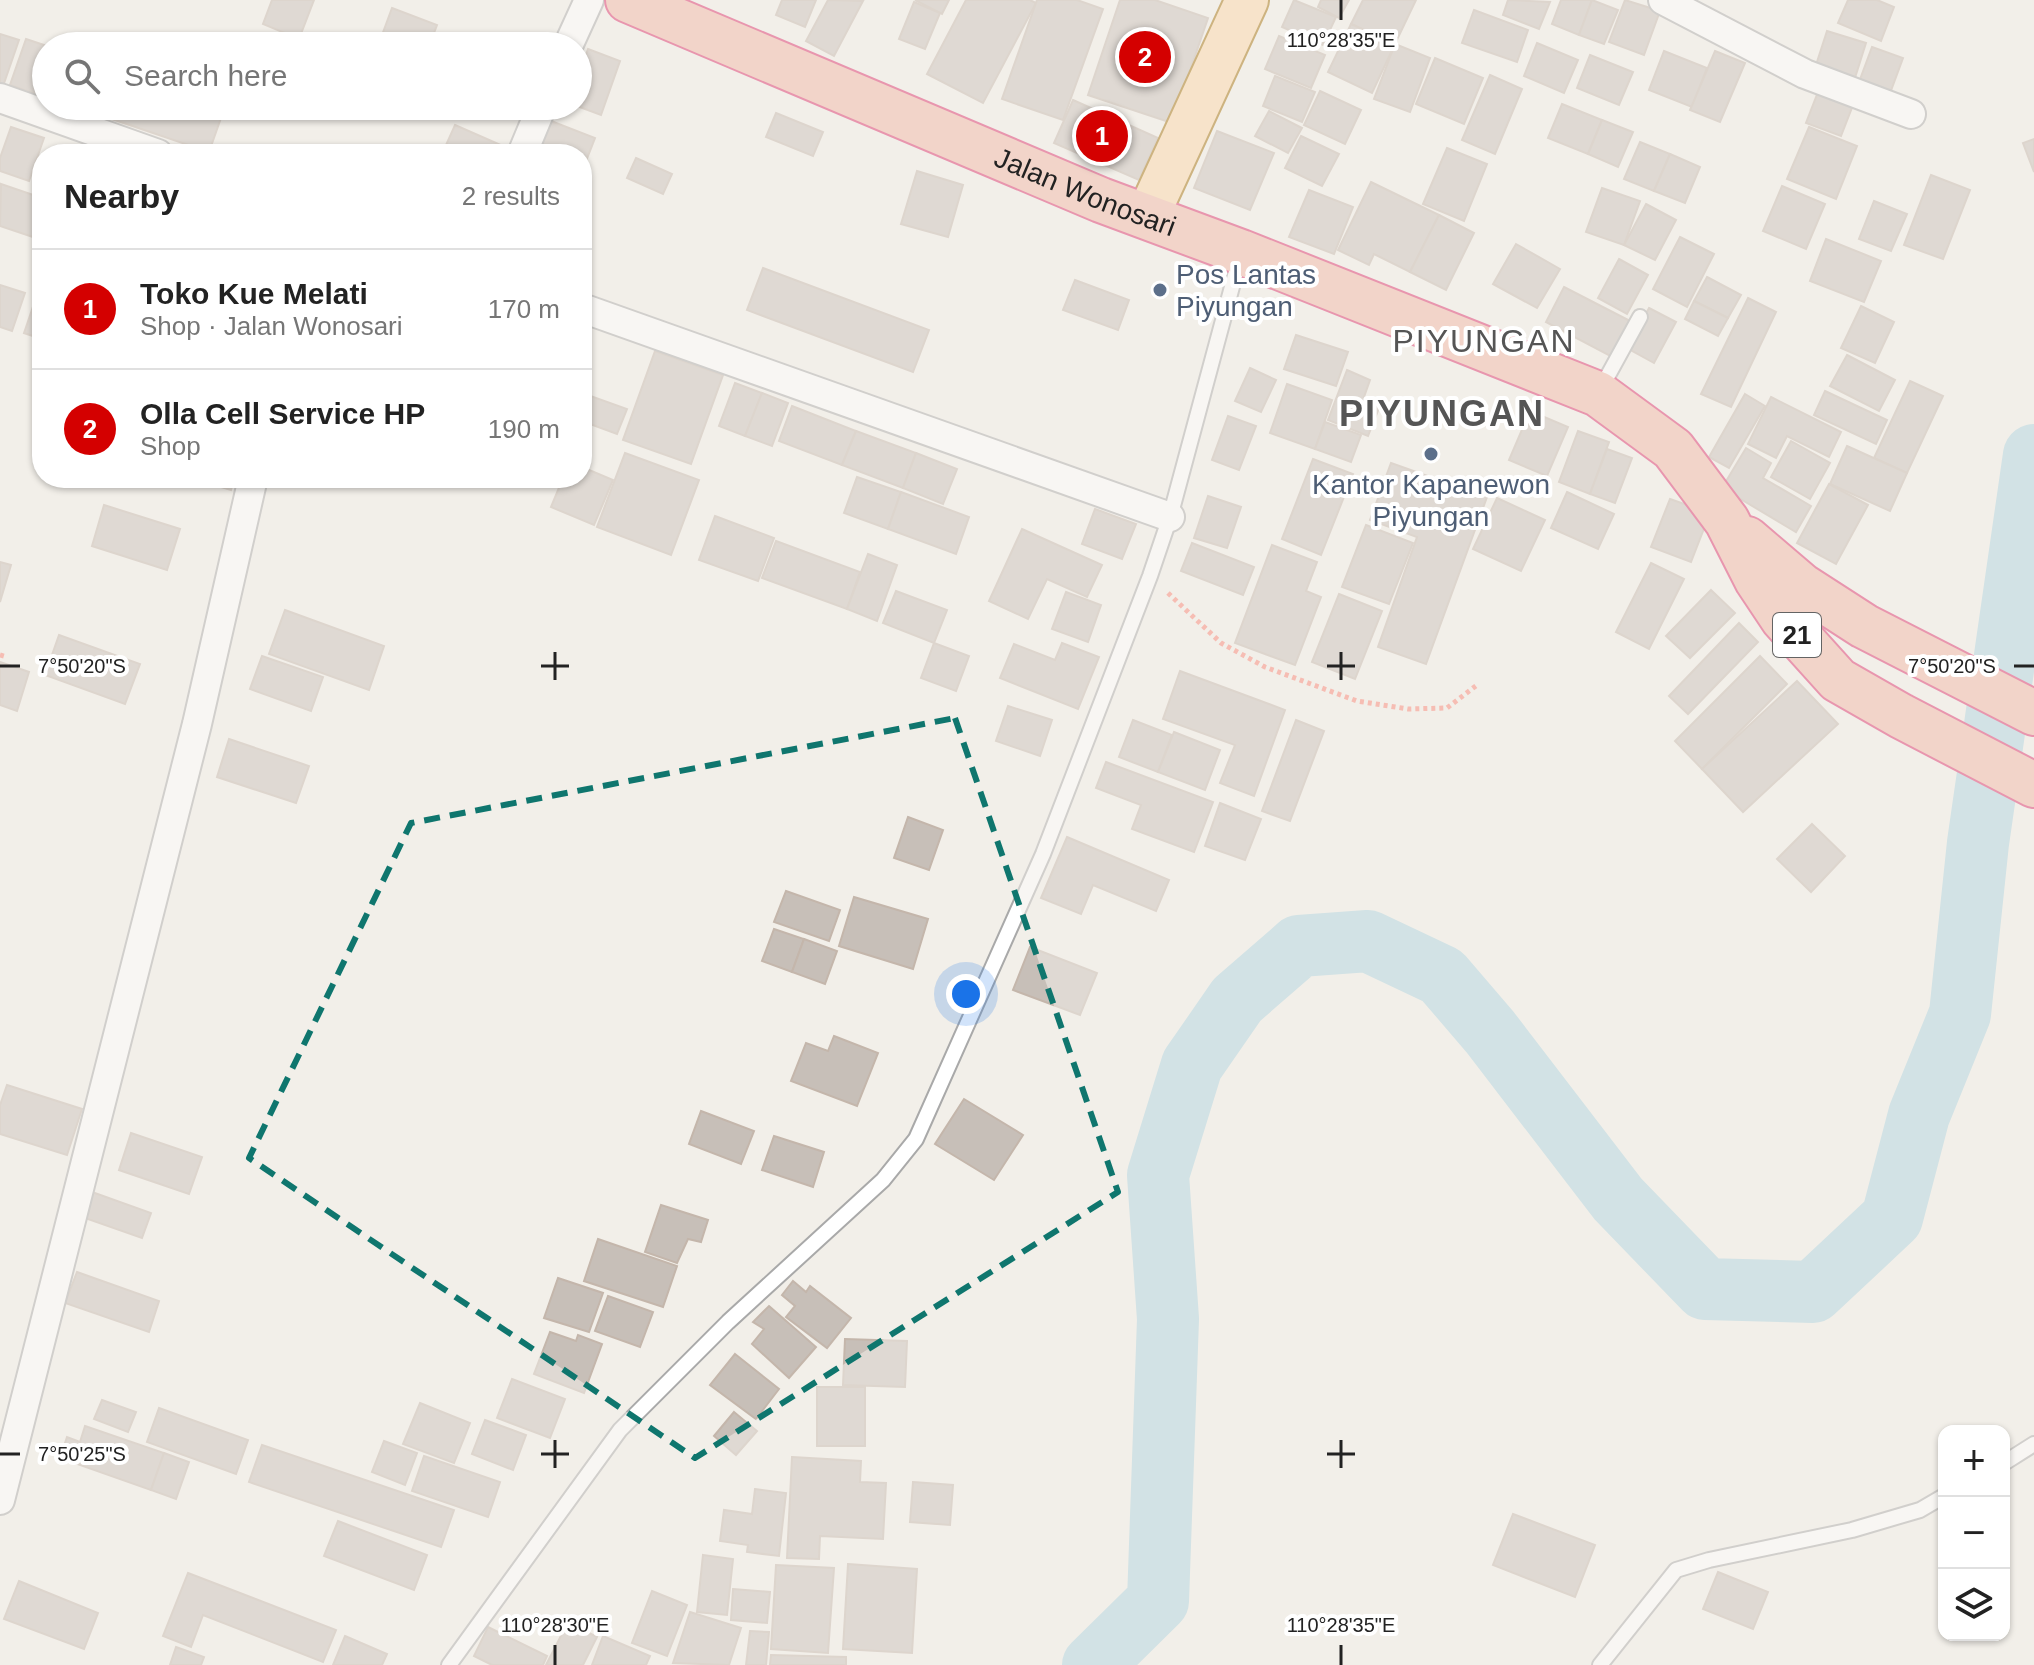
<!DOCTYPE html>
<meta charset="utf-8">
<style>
:root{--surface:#fff;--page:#f6f6f6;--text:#222;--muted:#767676;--line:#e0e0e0;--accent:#d40000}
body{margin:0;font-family:Arial,sans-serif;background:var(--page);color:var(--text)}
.controls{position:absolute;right:24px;bottom:24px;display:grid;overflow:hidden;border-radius:16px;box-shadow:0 2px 6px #0004}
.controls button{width:72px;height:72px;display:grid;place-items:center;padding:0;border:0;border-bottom:2px solid var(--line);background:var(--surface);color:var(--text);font:40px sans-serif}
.you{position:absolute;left:966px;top:994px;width:28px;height:28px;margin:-20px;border:6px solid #fff;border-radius:50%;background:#1a73e8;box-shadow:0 0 0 12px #1a73e833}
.badge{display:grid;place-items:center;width:52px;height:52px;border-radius:50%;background:var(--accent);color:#fff;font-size:26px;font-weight:700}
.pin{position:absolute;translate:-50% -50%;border:4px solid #fff;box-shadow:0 2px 8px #0006}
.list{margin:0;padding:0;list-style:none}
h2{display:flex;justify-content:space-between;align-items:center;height:104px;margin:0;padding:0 32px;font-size:34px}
h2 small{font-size:26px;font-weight:400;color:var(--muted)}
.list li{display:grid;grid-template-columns:52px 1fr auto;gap:24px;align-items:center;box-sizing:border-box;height:120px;padding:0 32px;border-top:2px solid var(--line)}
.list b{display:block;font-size:30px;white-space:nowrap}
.list p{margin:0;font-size:26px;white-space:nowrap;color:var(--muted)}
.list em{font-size:26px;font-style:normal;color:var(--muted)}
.icon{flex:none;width:44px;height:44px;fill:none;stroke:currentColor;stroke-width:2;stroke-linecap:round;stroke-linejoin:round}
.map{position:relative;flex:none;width:2034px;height:1665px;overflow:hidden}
.search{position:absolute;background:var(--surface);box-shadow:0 2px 6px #0004;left:32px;top:32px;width:560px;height:88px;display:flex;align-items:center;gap:20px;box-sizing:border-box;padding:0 28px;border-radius:44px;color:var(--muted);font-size:30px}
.panel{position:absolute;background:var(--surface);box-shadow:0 2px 6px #0004;left:32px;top:144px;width:560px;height:344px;border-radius:32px}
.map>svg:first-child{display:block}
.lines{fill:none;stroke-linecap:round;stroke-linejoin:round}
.river{stroke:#aad3df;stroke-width:62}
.building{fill:#c7bfb8;stroke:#c4b6ab;stroke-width:2}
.service-casing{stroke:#a9a9a9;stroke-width:18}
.minor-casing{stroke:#a9a9a9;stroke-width:32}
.primary-casing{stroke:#a06b00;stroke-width:46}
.trunk-casing{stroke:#dc2a67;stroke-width:48}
.path{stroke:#fa8072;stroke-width:5;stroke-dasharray:4 4;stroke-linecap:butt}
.service{stroke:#fff;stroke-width:14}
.minor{stroke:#fff;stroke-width:28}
.primary{stroke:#fcd6a4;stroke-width:42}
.trunk{stroke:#f2b4a3;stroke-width:44}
.marked{fill:none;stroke:#0f766e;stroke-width:6;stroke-dasharray:16 10;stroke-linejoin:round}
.ticks{fill:none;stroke:#222;stroke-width:3}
.service-dot{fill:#5c6f8a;stroke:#fff;stroke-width:3}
.labels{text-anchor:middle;stroke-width:8;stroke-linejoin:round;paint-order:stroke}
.shield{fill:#fff;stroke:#646464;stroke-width:2}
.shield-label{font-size:26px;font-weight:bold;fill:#222}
.street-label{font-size:28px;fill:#222;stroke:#fff}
.service-label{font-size:28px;fill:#4e5e75;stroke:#fff;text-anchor:start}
.quarter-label{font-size:32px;letter-spacing:2px;fill:#555;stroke:#fff}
.district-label{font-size:36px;font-weight:bold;letter-spacing:2px;fill:#555;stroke:#fff}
.ticks-label{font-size:20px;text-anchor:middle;fill:#222;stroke:#fff;stroke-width:8;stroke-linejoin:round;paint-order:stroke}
</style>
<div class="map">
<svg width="2034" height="1665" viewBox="0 0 2034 1665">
<rect width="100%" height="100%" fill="#f2efe9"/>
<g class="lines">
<!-- river -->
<path class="river" d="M1093,1665l65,-64 10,-282 -10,-144 34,-110 45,-65 62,-54 69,-5 74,35 48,56 128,167 87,90 108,3 79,-74 27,-103 41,-101 18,-171 56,-388"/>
</g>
<!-- building -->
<g class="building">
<path d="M272,0h42l-15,39 -36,-15z"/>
<path d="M782,0h34l-11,27 -29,-12z"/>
<path d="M828,0l35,1 -29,55 -28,-15z"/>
<path d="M915,0h34l-7,14z"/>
<path d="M966,0h64l6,3 -53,100 -56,-29z"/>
<path d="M1037,0h40l26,9 -40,111 -61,-21z"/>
<path d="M1120,0h35l53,18 -36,105 -84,-28z"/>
<path d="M1294,0l42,17 -13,28 -41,-18z"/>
<path d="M1321,0h28l-10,18 -21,-11z"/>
<path d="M1363,0h53l-21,44 -44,-20z"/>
<path d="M1508,0l42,2 -11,27 -36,-14z"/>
<path d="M1561,0h31l-13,35 -27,-11z"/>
<path d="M1592,0l26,10 -14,34 -25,-9z"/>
<path d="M1625,0l35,11 -16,44 -35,-13z"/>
<path d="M1848,0h29l17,7 -13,34 -43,-18z"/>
<path d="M914,2l26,11 -15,36 -26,-10z"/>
<path d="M392,8l45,17 -8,21h-51z"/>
<path d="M1474,10l54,20 -11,32 -55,-19z"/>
<path d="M1351,24l44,20 -23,49 -44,-21z"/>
<path d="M1827,31l39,12 -12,38 -39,-13z"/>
<path d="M0,34l19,6 -17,49 -2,-1z"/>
<path d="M1279,36l46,19 -14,33 -46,-19z"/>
<path d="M26,39l21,7 -1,52 -36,-13z"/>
<path d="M1537,43l41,17 -14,33 -40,-17z"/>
<path d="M1395,44l35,14 -20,54 -36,-13z"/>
<path d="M1872,47l31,11 -14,38 -31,-11z"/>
<path d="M588,49l32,12 -19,54 -24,-9 1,-28z"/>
<path d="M1664,51l43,17 -15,39 -43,-17z"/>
<path d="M1715,51l30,12 -25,59 -30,-12z"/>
<path d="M1590,55l43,17 -14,33 -42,-17z"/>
<path d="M1435,58l48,20 -19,46 -48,-20z"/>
<path d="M1490,75l32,14 -27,65 -33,-14z"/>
<path d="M1275,76l40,16 -13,30 -39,-16z"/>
<path d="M1320,91l41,19 -16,34 -41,-19z"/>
<path d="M1818,92l35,13 -12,31 -35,-13z"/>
<path d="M1073,100l85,38 -19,42 -85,-37z"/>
<path d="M1562,104l40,16 -14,34 -40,-16z"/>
<path d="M62,106h28l-3,9z"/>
<path d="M103,106h82l36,12 -12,34 -109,-37z"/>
<path d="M1269,111l33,17 -14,25 -33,-17z"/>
<path d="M776,113l47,19 -10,24 -47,-19z"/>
<path d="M1602,120l31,12 -15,35 -30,-13z"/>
<path d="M551,121l44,17 -9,23 -4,-2v-5h-13l-27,-10z"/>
<path d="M455,125l57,25 -1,4h-69z"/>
<path d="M11,127l33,11 -15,43 -29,-10v-13z"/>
<path d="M1809,127l48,19 -21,53 -49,-20z"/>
<path d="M1217,131l57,22 -24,57 -56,-22z"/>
<path d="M1301,136l38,18 -17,32 -37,-18z"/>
<path d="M2034,139v33l-11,-29z"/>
<path d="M1640,142l30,12 -16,37 -30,-12z"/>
<path d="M1447,148l40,16 -23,57 -41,-17z"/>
<path d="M1670,154l30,13 -15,36 -31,-12z"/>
<path d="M636,158l36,16 -9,20 -36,-16z"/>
<path d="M917,171l46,14 -15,52 -47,-13z"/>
<path d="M1931,175l39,15 -27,69 -39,-14z"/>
<path d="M1371,182l68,33 -29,57 -36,-18 -5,11 -31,-15z"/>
<path d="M1,184l41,14v42l-42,-14z"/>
<path d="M1782,186l43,18 -19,45 -43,-18z"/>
<path d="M1602,188l38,13 -16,44 -38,-13z"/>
<path d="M1309,190l44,17 -19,47 -45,-17z"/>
<path d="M1874,201l33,13 -16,37 -32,-12z"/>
<path d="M1646,204l30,16 -21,40 -31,-15z"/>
<path d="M1439,215l35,18 -28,57 -36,-18z"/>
<path d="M1680,237l34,17 -27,53 -34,-18z"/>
<path d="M1826,239l55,22 -17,41 -54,-21z"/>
<path d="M1516,244l44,25 -23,39 -44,-24z"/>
<path d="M1619,259l29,16 -21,39 -29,-16z"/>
<path d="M763,268l166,62 -16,42 -166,-62z"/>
<path d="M1707,277l34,18 -13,23 -34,-17z"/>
<path d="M1075,280l54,20 -11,30 -55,-20z"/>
<path d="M0,285l25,8 -13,38 -12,-4z"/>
<path d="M1564,287l70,36 -18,36 -70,-37z"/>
<path d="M39,289l3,1v49l-18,-6z"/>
<path d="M1748,298l28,14 -45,95 -30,-13z"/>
<path d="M1694,301l34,17 -10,18 -33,-17z"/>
<path d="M1861,306l33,16 -19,41 -34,-15z"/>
<path d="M1649,308l27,14 -22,41 -27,-15z"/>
<path d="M1296,335l52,17 -12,34 -52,-17z"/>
<path d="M655,351l68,24 -32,89 -68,-24z"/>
<path d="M1847,355l48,25 -16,31 -49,-25z"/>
<path d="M1250,368l26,12 -15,32 -26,-11z"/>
<path d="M1347,370l23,10 -6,17 17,6 -13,33 -40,-16z"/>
<path d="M1910,381l33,15 -36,77 -33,-15z"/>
<path d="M735,383l27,10 -17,43 -26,-10z"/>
<path d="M1287,384l45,16 -17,49 -45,-16z"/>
<path d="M1825,391l62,29 -11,24 -62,-29z"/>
<path d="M582,393l45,16 -10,25 -35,-13z"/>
<path d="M762,393l26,10 -16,43 -27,-10z"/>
<path d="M1745,394l20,12 -36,62 -20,-11z"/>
<path d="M1771,397l70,35 -12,25 -42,-21 -11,22 -28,-14z"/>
<path d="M792,406l64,25 -14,34 -63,-24z"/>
<path d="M1530,411l38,16 -21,49 -38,-16z"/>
<path d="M1228,416l28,10 -17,44 -27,-10z"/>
<path d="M1325,422l36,13 -10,27 -36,-13z"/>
<path d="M856,431l60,22 -13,35 -61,-23z"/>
<path d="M1578,431l31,11 -19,52 -31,-12z"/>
<path d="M1791,441l39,22 -20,36 -39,-22z"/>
<path d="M1847,446l60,27 -17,38 -60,-27z"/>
<path d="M1746,448l25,15 -8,15 48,28 -15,26 -74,-44z"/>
<path d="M1607,449l25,9 -17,45 -25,-9z"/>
<path d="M625,453l74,27 -28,75 -74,-28z"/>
<path d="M916,453l41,16 -14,35 -40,-16z"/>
<path d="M1313,459l40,15 -32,81 -39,-16z"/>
<path d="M1391,463l96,34 -61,167 -48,-17 39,-110 -47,-17z"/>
<path d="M582,467l31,13 -19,45 -43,-18 12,-29h19z"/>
<path d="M857,477l44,15 -13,37 -44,-16z"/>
<path d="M191,478h43l-3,12z"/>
<path d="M1829,484l39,21 -32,59 -39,-21z"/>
<path d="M901,492l68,25 -13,37 -68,-25z"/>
<path d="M1567,492l47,22 -16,35 -47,-21z"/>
<path d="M1208,496l33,11 -14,41 -33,-10z"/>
<path d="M1497,498l48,22 -24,51 -48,-22z"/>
<path d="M1670,499l40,14 -19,49 -40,-15z"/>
<path d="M104,505l76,24 -13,41 -75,-24z"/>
<path d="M1095,509l41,15 -14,35 -40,-15z"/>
<path d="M715,516l59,22 -16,43 -59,-21z"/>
<path d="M1366,525l47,18 -24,61 -47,-17z"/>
<path d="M1022,529l80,36 -15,32 -40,-18 -19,40 -39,-18z"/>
<path d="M776,541l84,31 -13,37 -85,-31z"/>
<path d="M1192,543l62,24 -11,28 -62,-24z"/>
<path d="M1272,545l45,17 -11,29 15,6 -26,68 -60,-22z"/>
<path d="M868,554l29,11 -20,56 -30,-12z"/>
<path d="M0,562l11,3 -11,37z"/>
<path d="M1651,563l33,16 -35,70 -33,-17z"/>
<path d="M1711,590l24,23 -45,45 -24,-22z"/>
<path d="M896,591l51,19 -13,33 -51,-20z"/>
<path d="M1066,592l35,13 -13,37 -36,-13z"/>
<path d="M1339,594l43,17 -27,68 -43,-17z"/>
<path d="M285,610l99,36 -15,44 -100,-36z"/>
<path d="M1739,623l19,19 -70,72 -19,-18z"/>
<path d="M59,635l81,29 -15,40 -80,-29z"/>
<path d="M934,643l35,13 -13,35 -35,-13z"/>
<path d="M1062,643l37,14 -21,52 -78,-31 14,-34 41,16z"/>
<path d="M262,656l61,21 -12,34 -61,-22z"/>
<path d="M1760,656l27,28 -85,85 -27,-28z"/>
<path d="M0,662l29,10 -12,39 -17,-6z"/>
<path d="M1180,671l105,39 -31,86 -34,-13 15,-38 -72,-26z"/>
<path d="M1797,681l41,43 -95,88 -41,-43z"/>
<path d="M1008,706l44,14 -12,36 -44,-15z"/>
<path d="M1133,720l39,15 -14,37 -39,-15z"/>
<path d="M1296,720l28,11 -34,90 -28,-10z"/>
<path d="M1174,732l46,18 -15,40 -47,-18z"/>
<path d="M229,739l80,27 -13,37 -79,-26z"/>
<path d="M1106,762l107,40 -19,50 -62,-23 9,-24 -45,-17z"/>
<path d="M1220,803l41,16 -16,41 -40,-14z"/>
<path d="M908,817l35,13 -14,40 -35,-12z"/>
<path d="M1812,824l33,32 -34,36 -34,-33z"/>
<path d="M1067,837l102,43 -13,31 -63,-26 -12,29 -40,-16z"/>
<path d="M786,891l54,19 -11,31 -55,-19z"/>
<path d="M854,897l74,22 -15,50 -74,-23z"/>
<path d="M774,929l30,10 -12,33 -30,-11z"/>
<path d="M804,939l33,12 -12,33 -33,-12z"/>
<path d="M1030,947l67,26 -17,42 -67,-25z"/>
<path d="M834,1036l44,17 -21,53 -66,-25 15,-38 22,8z"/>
<path d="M7,1085l75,24 -15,46 -67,-21v-29z"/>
<path d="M964,1099l59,36 -29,45 -59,-36z"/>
<path d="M701,1111l53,20 -13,33 -52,-20z"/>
<path d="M131,1133l71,24 -13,37 -70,-24z"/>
<path d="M774,1136l50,16 -11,35 -51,-17z"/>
<path d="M92,1192l59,21 -9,25 -60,-21z"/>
<path d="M661,1205l47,15 -7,22 -13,-3 -11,24 -32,-11z"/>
<path d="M598,1239l79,27 -14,41 -79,-26z"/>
<path d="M77,1272l82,29 -10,31 -84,-29z"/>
<path d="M558,1278l45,15 -14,39 -45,-14z"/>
<path d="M793,1281l13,11 4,-6 41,32 -24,30 -41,-31 9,-11 -13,-11z"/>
<path d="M608,1296l45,16 -13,35 -45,-16z"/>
<path d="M769,1306l47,41 -27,31 -37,-34 12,-15 -11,-7z"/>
<path d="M550,1332l26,9 2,-6 24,9 -18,49 -50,-19z"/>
<path d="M845,1339l62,2 -2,46 -62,-2z"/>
<path d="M735,1354l44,35 -23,30 -46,-34z"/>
<path d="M512,1379l53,20 -15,39 -53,-20z"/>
<rect x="817" y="1387" width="48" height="59"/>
<path d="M102,1400l34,12 -8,20 -34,-13z"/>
<path d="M420,1403l50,20 -16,40 -51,-19z"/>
<path d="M159,1408l89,32 -12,34 -89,-32z"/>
<path d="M734,1412l23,19 -21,24 -22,-19z"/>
<path d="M485,1420l41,15 -13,35 -41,-16z"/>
<path d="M85,1426l79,27 -13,37 -91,-32 7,-21 13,5z"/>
<path d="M384,1441l33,12 -12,32 -33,-13z"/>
<path d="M262,1445l192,65 -13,37 -192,-65z"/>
<path d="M164,1453l25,9 -13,37 -25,-9z"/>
<path d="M424,1456l76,26 -12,35 -76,-26z"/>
<path d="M792,1457l69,4 -1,21 26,1 -3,56 -63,-3 -1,23 -32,-1z"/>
<path d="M913,1482l40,3 -3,40 -40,-3z"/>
<path d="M755,1489l31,4 -7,63 -32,-4 1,-7 -28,-4 4,-31 28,4z"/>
<path d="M1513,1514l82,31 -20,52 -82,-32z"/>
<path d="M338,1521l89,34 -13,35 -90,-34z"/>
<path d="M703,1555l30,4 -6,56 -30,-3z"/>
<path d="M848,1564l69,5 -5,84 -69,-4z"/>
<path d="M776,1565l58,3 -6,85 -57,-4z"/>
<path d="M1718,1572l50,20 -15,37 -50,-20z"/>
<path d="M188,1573l148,57 -13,32 -120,-47 -12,32 -28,-11z"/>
<path d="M19,1581l79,32 -14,36 -80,-30z"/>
<path d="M733,1589l37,3 -3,31 -36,-3z"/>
<path d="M652,1591l35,14 -20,51 -35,-13z"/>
<path d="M690,1612l51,16 -12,37 -56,-2z"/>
<path d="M568,1622l29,15 -14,28h-37z"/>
<path d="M488,1627l59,29 -4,9h-51l-18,-9z"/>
<path d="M750,1631l19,1 -3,33h-20z"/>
<path d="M345,1636l42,18 -5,11h-49z"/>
<path d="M603,1636l47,20 -4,9h-54z"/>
<path d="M176,1647l28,10 -3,8h-31z"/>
<path d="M771,1655l75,2v8h-76z"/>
</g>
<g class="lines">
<!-- service casing -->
<g class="service-casing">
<g id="service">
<path d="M1600,390l40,-73"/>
<path d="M2004,1463l30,-19"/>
<path d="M449,1665l171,-235 108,-108 155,-142 33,-41 127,-285 107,-278 20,-59 70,-260"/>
<path d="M1600,1665l76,-95 33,-10 143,-30 68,-20 24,-14"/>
</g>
</g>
<!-- minor casing -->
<g class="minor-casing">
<g id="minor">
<path d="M1663,0l142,74 106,40"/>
<path d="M568,46l21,-46"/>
<path d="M0,98l158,56"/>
<path d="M522,154l20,-48"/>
<path d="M582,308l588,209"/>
<path d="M0,1500l197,-776 56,-246"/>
</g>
</g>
<!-- primary casing -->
<g class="primary-casing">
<path id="primary" d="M1147,217l100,-217"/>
</g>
<!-- trunk casing -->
<g class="trunk-casing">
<g id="trunk">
<path id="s1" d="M628,0l473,200 140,52 357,142 75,55 54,72 30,59 26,39 55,61 63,36 133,69"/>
<path d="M1747,539l55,47 62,40 170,87"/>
</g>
</g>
<!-- path -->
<g class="path">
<path d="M1168,593l53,50 44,24 92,34 51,8 39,-1 30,-23"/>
<path d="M0,655l7,2"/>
</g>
<!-- service -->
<use href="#service" class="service"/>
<!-- minor -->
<use href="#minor" class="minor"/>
<!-- primary -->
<use href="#primary" class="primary"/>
<!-- trunk -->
<use href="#trunk" class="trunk"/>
</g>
<!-- marked area -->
<path d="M0 0H2034V1665H0ZM955,718l163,474 -423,266 -446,-300 162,-335z" fill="#f2efe9" fill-opacity=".55" fill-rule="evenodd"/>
<path class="marked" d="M955,718l163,474 -423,266 -446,-300 162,-335z"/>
<!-- ticks -->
<path class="ticks" d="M1341,0v20M555,652v28M1341,652v28M0,666h20M541,666h28M1327,666h28M2014,666h20M555,1440v28M1341,1440v28M0,1454h20M541,1454h28M1327,1454h28M555,1645v20M1341,1645v20"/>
<!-- markers -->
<g class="service-dot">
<circle cx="1160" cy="290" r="8"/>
<circle cx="1431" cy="454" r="8"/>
</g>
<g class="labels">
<!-- shield labels -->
<rect class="shield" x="1773" y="613" width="48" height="44" rx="6"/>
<g class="shield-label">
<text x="1797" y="644">21</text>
</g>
<!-- street labels -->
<g class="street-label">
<text dy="10" stroke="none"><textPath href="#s1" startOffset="496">Jalan Wonosari</textPath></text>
</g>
<!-- service labels -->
<g class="service-label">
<text x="1176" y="284">Pos Lantas<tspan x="1176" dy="32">Piyungan</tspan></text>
<text x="1431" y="494" text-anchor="middle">Kantor Kapanewon<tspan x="1431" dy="32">Piyungan</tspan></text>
</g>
<!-- quarter labels -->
<g class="quarter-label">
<text x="1484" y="352">PIYUNGAN</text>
</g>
<!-- district labels -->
<g class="district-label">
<text x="1442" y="426">PIYUNGAN</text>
</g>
</g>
<g class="ticks-label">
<text x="1341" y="47">110°28'35"E</text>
<text x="82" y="673">7°50'20"S</text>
<text x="1952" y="673">7°50'20"S</text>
<text x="82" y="1461">7°50'25"S</text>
<text x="555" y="1632">110°28'30"E</text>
<text x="1341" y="1632">110°28'35"E</text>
</g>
</svg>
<div class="controls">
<button>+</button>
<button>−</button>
<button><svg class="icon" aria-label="layers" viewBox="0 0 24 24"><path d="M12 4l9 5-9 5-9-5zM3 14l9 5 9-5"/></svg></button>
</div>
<div class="you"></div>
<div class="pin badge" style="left:1102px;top:136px">1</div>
<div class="pin badge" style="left:1145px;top:57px">2</div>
<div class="search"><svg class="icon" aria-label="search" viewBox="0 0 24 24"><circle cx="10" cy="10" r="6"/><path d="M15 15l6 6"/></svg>Search here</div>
<section class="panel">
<h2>Nearby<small>2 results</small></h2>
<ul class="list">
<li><span class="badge">1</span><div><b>Toko Kue Melati</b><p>Shop · Jalan Wonosari</p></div><em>170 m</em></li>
<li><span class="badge">2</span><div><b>Olla Cell Service HP</b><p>Shop</p></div><em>190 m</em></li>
</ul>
</section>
</div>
